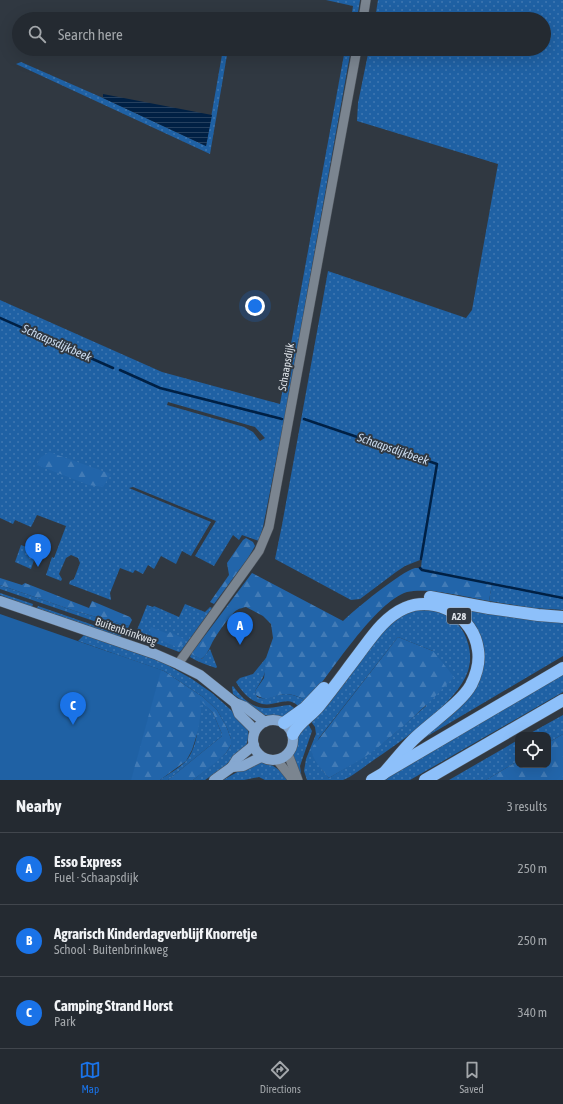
<!DOCTYPE html>
<meta charset="utf-8">
<style>
:root{--surface:#242a31;--page:#2c3239;--text:#f1f3f6;--muted:#a3a7ab;--line:#41464d;--accent:#1a73e8}
body{margin:0;font-family:"Asap Condensed",sans-serif;background:var(--page);color:var(--text)}
.controls{position:absolute;right:12px;bottom:12px;display:grid;overflow:hidden;border-radius:8px;box-shadow:0 4px 16px #0002}
.controls button{width:36px;height:36px;display:grid;place-items:center;padding:0;border:0;border-bottom:1px solid var(--line);background:var(--surface);color:var(--text);font:20px sans-serif}
.you{position:absolute;left:255px;top:306px;width:14px;height:14px;margin:-10px;border:3px solid #fff;border-radius:50%;background:#1a73e8;box-shadow:0 0 0 6px #1a73e833}
.badge{display:grid;place-items:center;width:26px;height:26px;border-radius:50%;background:var(--accent);color:#fff;font-size:13px;font-weight:700}
.pin{position:absolute;translate:-50% -33px;filter:drop-shadow(0 1px 2px #0008)}
.pin::after{content:'';position:absolute;top:21px;width:14px;height:12px;background:inherit;clip-path:polygon(0 0,100% 0,50% 100%)}
.list{margin:0;padding:0;list-style:none}
h2{display:flex;justify-content:space-between;align-items:center;height:52px;margin:0;padding:0 16px;font-size:17px}
h2 small{font-size:13px;font-weight:400;color:var(--muted)}
.list li{display:grid;grid-template-columns:26px 1fr auto;gap:12px;align-items:center;box-sizing:border-box;height:72px;padding:0 16px;border-top:1px solid var(--line)}
.list b{display:block;font-size:15px;white-space:nowrap}
.list p{margin:0;font-size:13px;white-space:nowrap;color:var(--muted)}
.list em{font-size:13px;font-style:normal;color:var(--muted)}
.icon{flex:none;width:22px;height:22px;fill:none;stroke:currentColor;stroke-width:2;stroke-linecap:round;stroke-linejoin:round}
.map{position:relative;flex:none;width:563px;height:780px;overflow:hidden}
.search{position:absolute;background:var(--surface);box-shadow:0 4px 16px #0002;left:12px;right:12px;top:12px;height:44px;display:flex;align-items:center;gap:10px;box-sizing:border-box;padding:0 14px;border-radius:22px;color:var(--muted);font-size:15px}
.sheet{height:268px;background:var(--surface)}
nav{display:flex;justify-content:space-around;align-items:center;box-sizing:border-box;height:56px;border-top:1px solid var(--line);background:var(--surface);font-size:11px;color:var(--muted)}
nav a{display:grid;justify-items:center;gap:2px}
nav .on{color:var(--accent)}
.map>svg:first-child{display:block}
.grass{fill:url(#grass-dots);fill-rule:evenodd}
.forest{fill:url(#forest-firs)}
.green{fill:#1f61a4}
.water{fill:url(#water-rules)}
.lines{fill:none;stroke-linecap:round;stroke-linejoin:round}
.stream{stroke:#002044;stroke-width:2.5}
.minor-casing{stroke:#4f565e;stroke-width:10}
.major-casing{stroke:#4f565e;stroke-width:11}
.highway-casing{stroke:#4f565e;stroke-width:13}
.minor{stroke:#7b8590;stroke-width:9}
.major{stroke:#86a8d0;stroke-width:10}
.highway{stroke:#8dc0fa;stroke-width:12}
.labels{text-anchor:middle;stroke-width:4;stroke-linejoin:round;paint-order:stroke}
.shield{fill:#303841;stroke:#a9afb6;stroke-width:1}
.shield-label{font-size:10px;font-weight:bold;fill:#dde2e8}
.street-label{font-size:11px;fill:#dde2e8;stroke:#303841}
.water-label{font-size:12px;font-style:italic;fill:#cbdbee;stroke:#303841}
</style>
<div class="map">
<svg width="563" height="780" viewBox="0 0 563 780">
<defs>
<pattern id="grass-dots" width="8" height="8" patternUnits="userSpaceOnUse"><rect width="8" height="8" fill="#1f61a4"/><path d="M2 2h.1M6 6h.1" fill="none" stroke="#3f77b1" stroke-width="1.8" stroke-linecap="round"/></pattern>
<pattern id="forest-firs" width="22" height="20" patternUnits="userSpaceOnUse"><rect width="22" height="20" fill="#2265aa"/><path d="M5 1l3.5 6h-7zM16 11l3.5 6h-7z" fill="#427bb6"/></pattern>
<pattern id="water-rules" width="6" height="5" patternUnits="userSpaceOnUse"><rect width="6" height="5" fill="#002044"/><path d="M0 2.5h6" fill="none" stroke="#25405f"/></pattern>
</defs>
<rect width="100%" height="100%" fill="#303841"/>
<!-- grass -->
<g class="grass">
<path d="M326,0h34l-3,19h-6l2,-13z"/>
<path d="M378,0h185v610l-31,-2 -43,-7 3,-17 -71,-16 1,-10 -2,2 -15,6 -9,6 -36,27 -9,1 -76,-41 7,-34 46,-254 138,47 6,-8 26,-146 -141,-43 1,-18 11,-54h175v-30h-169z"/>
<path d="M223,49h5l-18,105 -194,-90 5,-2 82,36 103,48z"/>
<path d="M345,49h6l-66,367 -22,111 -4,14 -17,-6 -3,5 -6,-5 -19,31 -19,-10 21,-35 -83,-34 -4,1 82,34 -20,34 -9,-5 -6,13 -15,-8 -7,13 -6,-4 -5,9 -8,-4 -2,3 -13,-5 -10,25 1,7 -42,-16 1,-3 4,-2 6,-16 -2,-5 -7,-3 -5,3 -7,16 3,5 -1,2 -15,-6 6,-18 2,1 12,-32 -29,-11 -6,12 -16,-7 -2,4 -13,-6v-218l162,72 118,32zM168,402l87,25 10,11 -5,3 -7,-9 -9,-5 -77,-22z"/>
<path d="M21,545l16,6 -6,18 -16,-7z"/>
<path d="M0,585l75,26 54,15 -3,6 -126,-43z"/>
<path d="M0,593l33,11 -1,3 -32,-12z"/>
<path d="M447,603l116,17v36l-154,91 55,-48 16,-53z"/>
<path d="M185,604l20,8 5,-5 2,1 -31,43 -2,1 -44,-17 12,-30 6,2 1,-1 25,11z"/>
<path d="M38,606l84,29 -2,2 -83,-29z"/>
<path d="M414,610c6,0 13,-1 18,0 13,3 26,11 32,23 6,12 8,25 4,38 -11,33 -68,71 -97,91 -6,4 -21,16 -28,18 -6,0 -29,0 -36,0l-3,-9 2,-12 10,-25 -1,-7 -5,-7 84,-101zM398,637l35,14 -7,55 -37,32 -21,16 -39,24 -6,-7 -11,-18 7,-15z"/>
<path d="M84,635l78,27 30,17 20,14 19,17 16,16 2,9 -3,11 -22,21 -19,13h-12l33,-27 5,-8v-6l-4,-11 -10,-18 -14,-13 -39,-26 -86,-30z"/>
<path d="M210,649l7,18 -1,1c-9,-3 -18,-6 -26,-11l1,-3 11,5z"/>
<path d="M266,658c2,13 -4,22 -11,33l2,6c11,4 18,-3 29,-3 7,0 15,4 22,7l-8,7c-12,-14 -23,-1 -38,-4 -12,-3 -20,-12 -26,-22l4,-4 13,-4z"/>
<path d="M563,674v18l-153,88h-27z"/>
<path d="M233,686c8,11 19,23 34,22 8,0 16,-3 23,-3l7,5 -14,7 -21,-2 -29,-21 -1,-7z"/>
<path d="M200,699l13,14 9,21v2l-54,44h-8c8,-6 18,-11 25,-18 14,-14 14,-45 15,-63z"/>
<path d="M563,715v19l-15,9v-8h-21z"/>
<path d="M307,722l5,9 -12,35 2,14 -9,-21v-5l4,-10v-7z"/>
<path d="M518,740v21l-32,19h-37z"/>
<path d="M260,762c12,1 21,8 28,18h-23l-6,-3 -15,3h-21l25,-14z"/>
</g>
<!-- forest -->
<g class="forest">
<path d="M49,452l62,22 -8,13 -14,-2 -52,-20 3,-7z"/>
<path d="M246,538l7,4 2,4 -7,12 -34,46 -4,-2 19,-27 -2,-12 16,-23z"/>
<path d="M421,568l71,16 -3,17c-22,-4 -61,-14 -82,-9 -31,9 -78,83 -99,109 -7,-3 -14,-7 -22,-7 -11,0 -19,9 -30,1l-1,-4 9,-13 2,-15v-5l7,-20 -2,-14 -8,-8 -17,-9c-3,1 -6,1 -9,3 -6,3 -22,27 -25,33 -3,6 -5,12 -11,16l-10,-5 61,-81 91,48c11,-11 59,-50 72,-53 2,0 4,0 6,0z"/>
<path d="M0,578l22,7 3,-2 64,25 3,-7 38,16 2,3 -3,6 -54,-15 -75,-26z"/>
<path d="M151,627l17,7 2,-2 16,8 -7,8 -27,-12 -2,-5z"/>
<path d="M398,637l35,14 21,26c-26,27 -54,54 -85,77 -13,9 -27,16 -40,24 -7,-8 -17,-19 -18,-29z"/>
<path d="M112,653l52,18 39,26 14,13 10,18 4,11v6l-5,8 -11,10 -22,17h-25l54,-44v-2l-9,-21 -13,-13 1,11 -3,20 -6,19 -6,11 -26,19h-46l-12,-77z"/>
<path d="M563,734v46h-77l32,-19v4h30v-22z"/>
</g>
<!-- green -->
<path class="green" d="M0,614l161,56 -30,110h-131z"/>
<!-- water -->
<path class="water" d="M103,94l109,21 -6,31 -103,-48z"/>
<g class="lines">
<!-- stream -->
<g class="stream">
<path d="M0,318l113,50"/>
<path d="M120,370l40,18 122,31"/>
<path d="M304,419l133,45 -16,95"/>
<path d="M420,568l2,2 141,28"/>
</g>
<!-- minor casing -->
<g class="minor-casing">
<g id="minor">
<path d="M363,19l3,-19"/>
<path d="M178,664l81,-113 10,-24 88,-478"/>
<path d="M288,754l10,26"/>
<path d="M277,760l16,20"/>
</g>
</g>
<!-- major casing -->
<g class="major-casing">
<g id="major">
<path d="M0,601l155,53 23,10 22,11 35,28 10,4 20,15"/>
<path d="M235,703l4,11 16,16"/>
<circle cx="273" cy="740" r="20"/>
<path d="M232,767l5,-8 17,-14"/>
<path d="M214,780l18,-13 11,-1 18,-9"/>
</g>
</g>
<!-- highway casing -->
<g class="highway-casing">
<g id="highway">
<path d="M430,597l59,11 49,7 25,2"/>
<path d="M284,723l21,-15 19,-20"/>
<path d="M293,734c5,-11 18,-18 26,-28 14,-17 26,-34 39,-51 13,-17 26,-38 47,-47 31,-13 69,8 73,42 2,12 -2,25 -7,35 -9,17 -43,40 -58,55 -10,10 -20,23 -30,34"/>
<path d="M372,780l191,-112"/>
<path d="M425,780l138,-80"/>
</g>
</g>
<!-- minor -->
<use href="#minor" class="minor"/>
<!-- major -->
<use href="#major" class="major"/>
<!-- highway -->
<use href="#highway" class="highway"/>
</g>
<g class="labels">
<!-- shield labels -->
<rect class="shield" x="447" y="608" width="24" height="16" rx="3"/>
<g class="shield-label">
<text x="459" y="620">A28</text>
</g>
<!-- street labels -->
<g class="street-label">
<text transform="translate(286 367) rotate(-80)" y="4">Schaapsdijk</text>
<text transform="translate(126 631) rotate(19)" y="4">Buitenbrinkweg</text>
</g>
<!-- water labels -->
<g class="water-label">
<text transform="translate(57 343) rotate(24)" y="4">Schaapsdijkbeek</text>
<text transform="translate(393 449) rotate(19)" y="4">Schaapsdijkbeek</text>
</g>
</g>
</svg>
<div class="controls">
<button><svg class="icon" aria-label="locate" viewBox="0 0 24 24"><circle cx="12" cy="12" r="6"/><path d="M12 2v4M12 18v4M2 12h4M18 12h4"/></svg></button>
</div>
<div class="you"></div>
<div class="pin badge" style="left:240px;top:645px">A</div>
<div class="pin badge" style="left:38px;top:567px">B</div>
<div class="pin badge" style="left:73px;top:725px">C</div>
<div class="search"><svg class="icon" aria-label="search" viewBox="0 0 24 24"><circle cx="10" cy="10" r="6"/><path d="M15 15l6 6"/></svg>Search here</div>
</div>
<section class="sheet">
<h2>Nearby<small>3 results</small></h2>
<ul class="list">
<li><span class="badge">A</span><div><b>Esso Express</b><p>Fuel · Schaapsdijk</p></div><em>250 m</em></li>
<li><span class="badge">B</span><div><b>Agrarisch Kinderdagverblijf Knorretje</b><p>School · Buitenbrinkweg</p></div><em>250 m</em></li>
<li><span class="badge">C</span><div><b>Camping Strand Horst</b><p>Park</p></div><em>340 m</em></li>
</ul>
</section>
<nav>
<a class="on"><svg class="icon" aria-label="map" viewBox="0 0 24 24"><path d="M3 6l6-2 6 2 6-2v14l-6 2-6-2-6 2zM9 4v14M15 6v14"/></svg>Map</a>
<a><svg class="icon" aria-label="directions" viewBox="0 0 24 24"><path d="M12 3l9 9-9 9-9-9zM9 14v-3h6M13 9l2 2-2 2"/></svg>Directions</a>
<a><svg class="icon" aria-label="saved" viewBox="0 0 24 24"><path d="M7 4h10v16l-5-4-5 4z"/></svg>Saved</a>
</nav>
